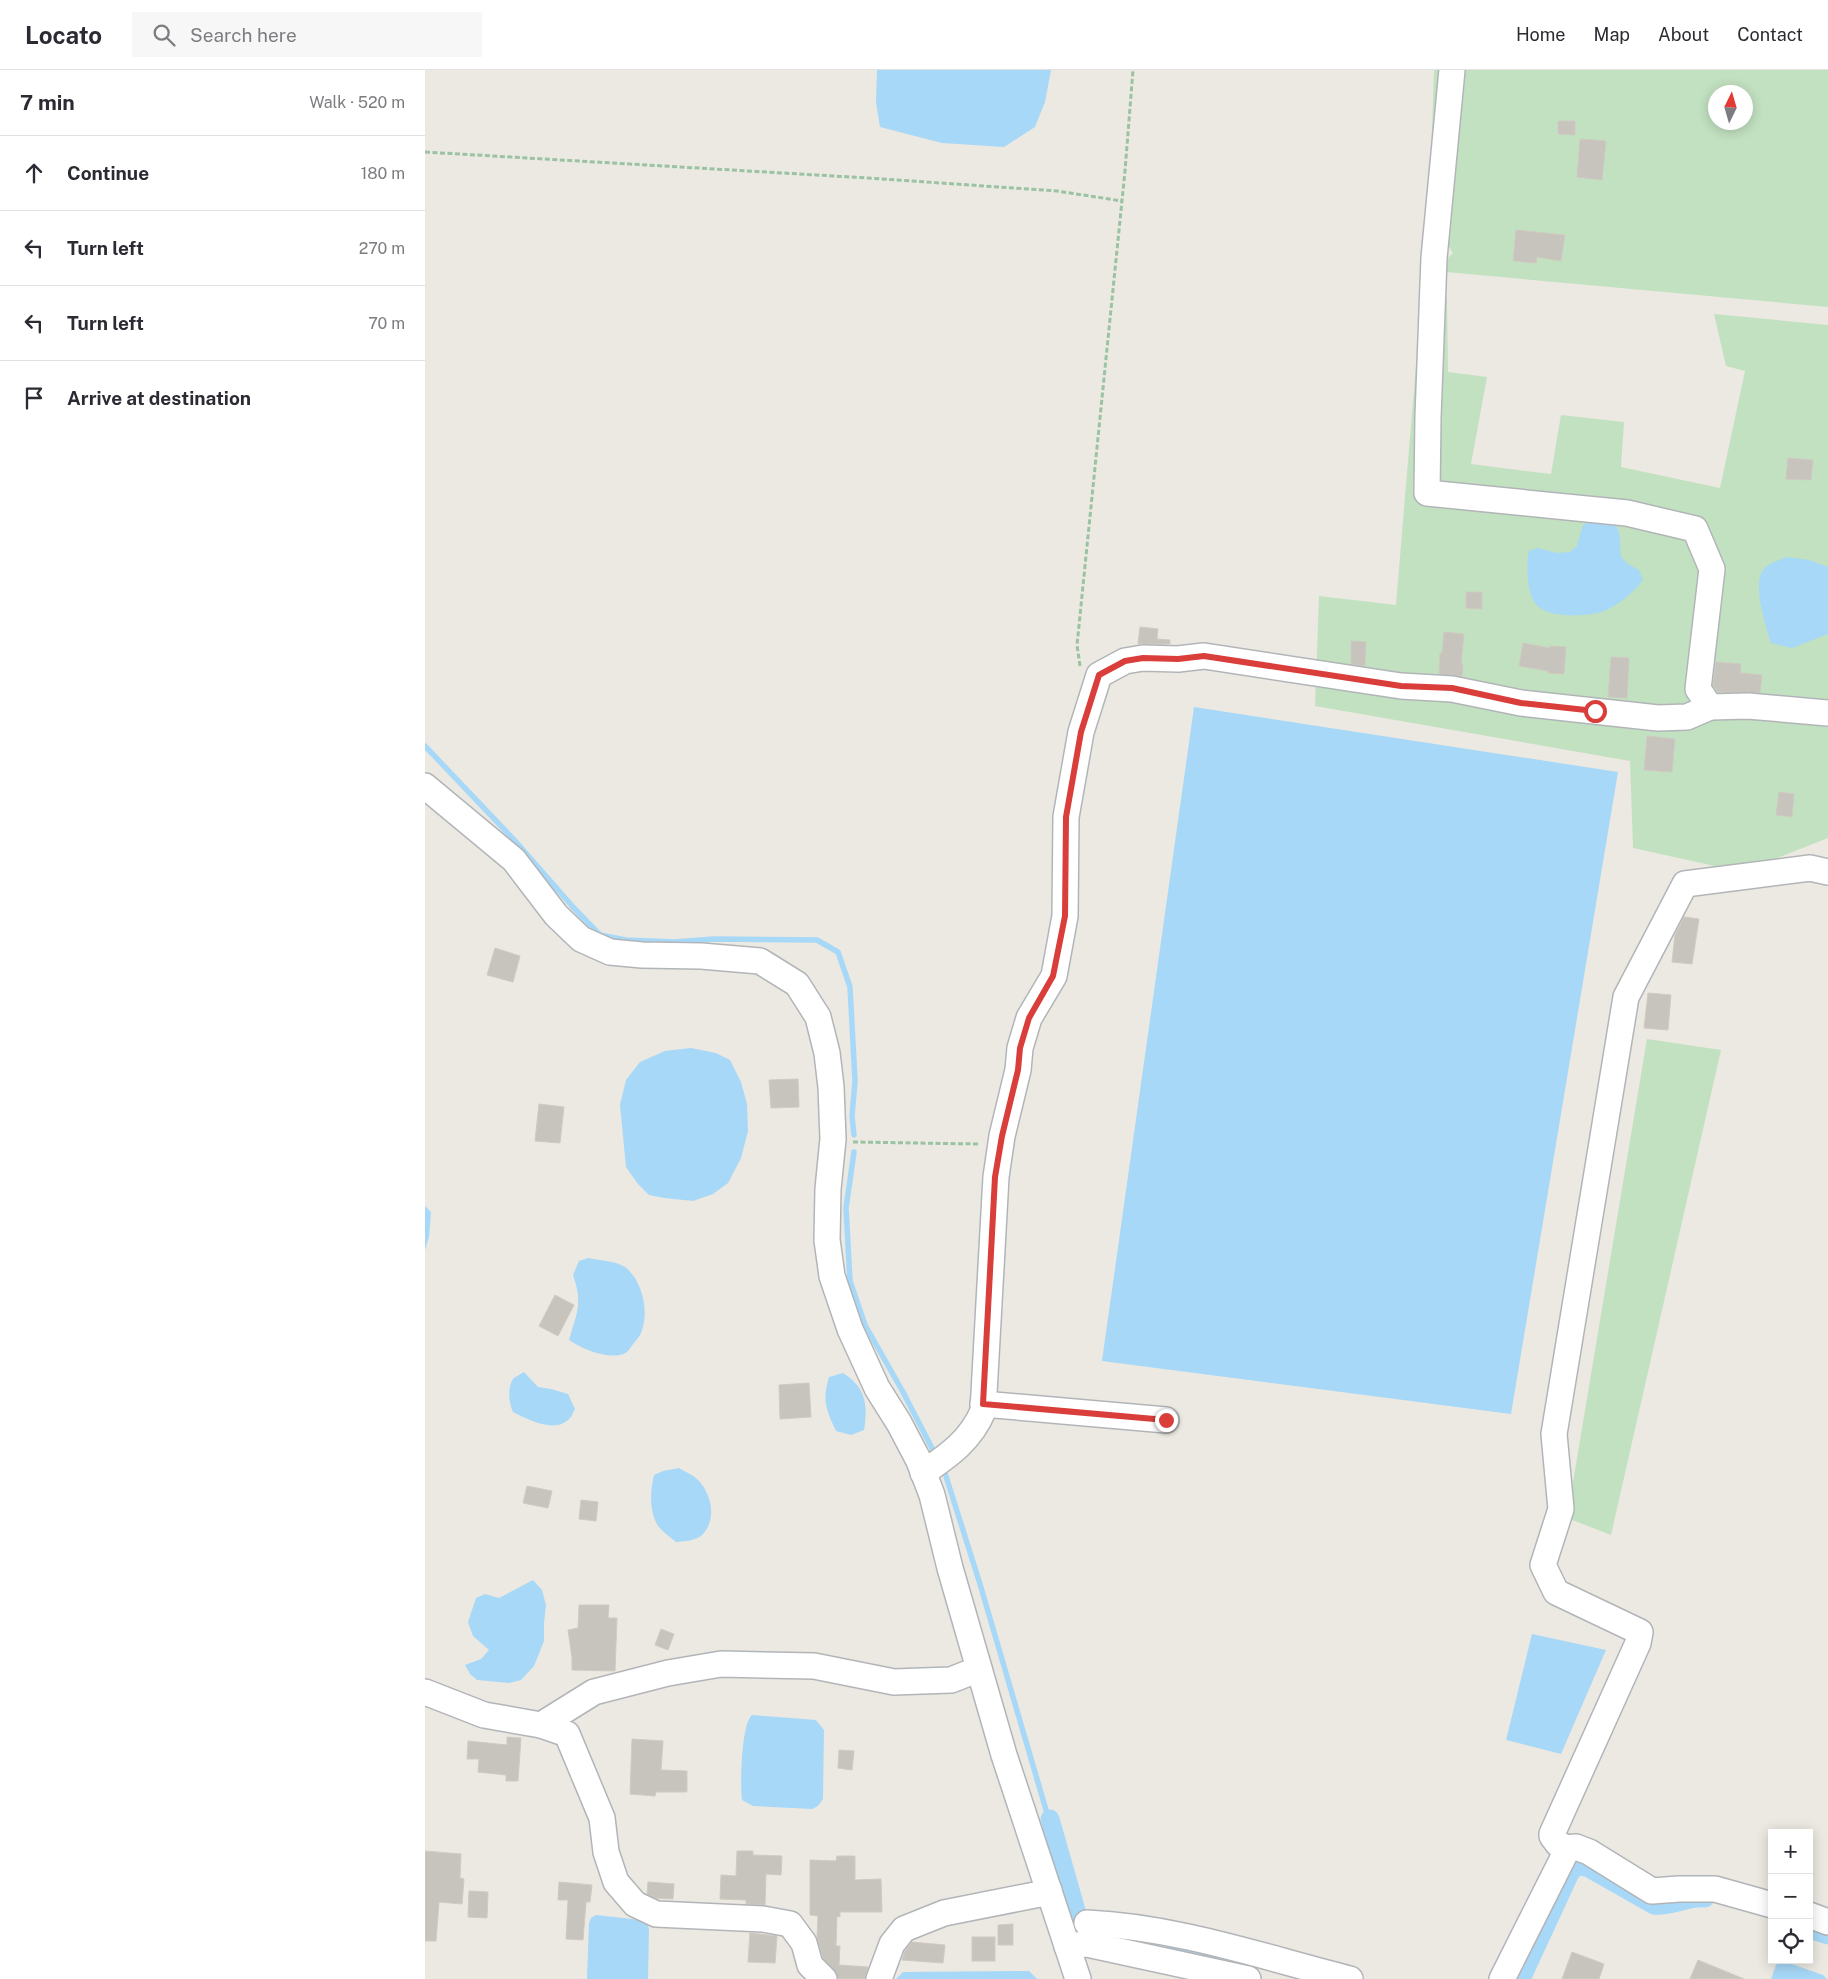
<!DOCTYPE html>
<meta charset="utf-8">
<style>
:root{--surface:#fff;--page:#f7f7f7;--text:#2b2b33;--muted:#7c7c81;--line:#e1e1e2}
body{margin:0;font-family:"Public Sans",sans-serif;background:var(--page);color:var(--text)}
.controls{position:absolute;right:15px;bottom:15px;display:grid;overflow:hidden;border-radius:0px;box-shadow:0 2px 12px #0003}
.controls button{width:45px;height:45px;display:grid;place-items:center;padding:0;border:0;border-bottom:1px solid var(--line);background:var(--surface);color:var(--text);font:25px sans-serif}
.compass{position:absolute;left:1283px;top:15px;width:45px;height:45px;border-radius:50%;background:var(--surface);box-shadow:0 2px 12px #0003;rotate:5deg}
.stop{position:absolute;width:15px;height:15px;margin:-11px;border:4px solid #d93e3b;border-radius:50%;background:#fff}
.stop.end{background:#d93e3b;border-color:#fff;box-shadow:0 1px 5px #0008}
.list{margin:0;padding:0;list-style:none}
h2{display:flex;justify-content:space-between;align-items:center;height:65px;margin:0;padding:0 20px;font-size:21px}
h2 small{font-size:16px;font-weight:400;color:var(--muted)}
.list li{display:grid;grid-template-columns:32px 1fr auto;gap:15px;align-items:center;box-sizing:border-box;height:75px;padding:0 20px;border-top:1px solid var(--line)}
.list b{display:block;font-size:19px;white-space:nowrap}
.list em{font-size:16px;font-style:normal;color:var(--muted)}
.icon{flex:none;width:28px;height:28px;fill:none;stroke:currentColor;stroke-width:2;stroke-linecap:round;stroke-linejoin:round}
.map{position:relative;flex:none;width:1403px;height:1909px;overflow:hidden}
header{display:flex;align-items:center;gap:30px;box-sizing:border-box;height:70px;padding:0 25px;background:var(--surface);border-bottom:1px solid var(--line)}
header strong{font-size:24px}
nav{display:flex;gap:28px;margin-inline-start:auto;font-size:18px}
.search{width:350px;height:45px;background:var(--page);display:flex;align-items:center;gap:12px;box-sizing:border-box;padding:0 18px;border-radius:0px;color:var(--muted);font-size:19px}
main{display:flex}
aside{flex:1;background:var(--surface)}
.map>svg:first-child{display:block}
.green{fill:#c2e1c0;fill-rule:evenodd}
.water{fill:#a7d8f7}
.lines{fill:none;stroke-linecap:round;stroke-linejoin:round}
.stream{stroke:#a7d8f7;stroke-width:5.5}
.canal{stroke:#a7d8f7;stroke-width:19}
.building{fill:#c7c4be;stroke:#d0cac1}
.minor-casing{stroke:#b2b5b8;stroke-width:28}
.path{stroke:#9ac2a3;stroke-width:3;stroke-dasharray:5 2.5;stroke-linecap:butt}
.minor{stroke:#fff;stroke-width:25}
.route{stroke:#d93e3b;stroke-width:6}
</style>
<header>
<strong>Locato</strong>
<div class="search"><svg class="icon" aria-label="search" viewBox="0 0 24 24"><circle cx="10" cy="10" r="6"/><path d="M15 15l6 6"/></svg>Search here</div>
<nav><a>Home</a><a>Map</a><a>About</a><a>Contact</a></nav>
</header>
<main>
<aside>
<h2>7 min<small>Walk · 520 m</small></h2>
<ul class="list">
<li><svg class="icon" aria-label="ahead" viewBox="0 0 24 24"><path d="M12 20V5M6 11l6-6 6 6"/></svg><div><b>Continue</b></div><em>180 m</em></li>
<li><svg class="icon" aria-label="left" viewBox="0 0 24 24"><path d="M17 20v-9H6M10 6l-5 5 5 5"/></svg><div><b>Turn left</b></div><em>270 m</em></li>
<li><svg class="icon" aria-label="left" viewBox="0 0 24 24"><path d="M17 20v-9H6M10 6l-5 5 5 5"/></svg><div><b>Turn left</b></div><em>70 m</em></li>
<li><svg class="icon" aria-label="arrive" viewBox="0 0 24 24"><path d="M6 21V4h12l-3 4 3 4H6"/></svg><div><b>Arrive at destination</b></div></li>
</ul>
</aside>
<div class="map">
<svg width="1403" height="1909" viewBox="0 0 1403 1909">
<rect width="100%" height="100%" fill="#ece9e2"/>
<!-- green -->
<g class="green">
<path d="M1009,0h394v237l-393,-36 18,-18 -24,-35zM1290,22h30v30h-30z"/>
<path d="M997,223l25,5 1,74 39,5 -16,87 80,10 10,-59 63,7 -3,45 99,21 25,-117 -19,-5 -12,-52 114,11v513l-86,34 -109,-24 -3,-87 -315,-55 4,-110 77,9z"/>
<path d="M1222,969l74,11 -110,485 -44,-17z"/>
</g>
<!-- water -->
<g class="water">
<path d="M452,0h174l-6,32 -10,25 -31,20 -62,-4 -62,-16 -4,-25z"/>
<path d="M1168,450c31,-1 26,12 28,37l7,7 11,6 4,10c-9,12 -24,25 -39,31 -16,6 -58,8 -69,-8 -8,-11 -9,-39 -6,-52l8,-3 20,5 13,-1 7,-6 6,-21z"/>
<path d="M1362,487l22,3 19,7v67l-36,14 -21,-5c-5,-16 -19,-58 -8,-73 5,-7 17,-10 24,-13z"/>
<path d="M769,637l424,65 -107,642 -409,-53z"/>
<path d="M266,978l25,5 14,7 11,22 6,22 1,27 -7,27 -13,25 -15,11 -20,7 -29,-3 -15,-3 -11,-11 -12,-17 -6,-62 6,-25 14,-18 25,-11z"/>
<path d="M0,1136l6,6 -2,25 -4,13z"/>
<path d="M163,1188c10,2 28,3 37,9 17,13 24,43 17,63 -1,5 -5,9 -8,13 -2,2 -5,7 -7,9 -15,10 -45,-3 -58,-12 8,-28 14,-36 4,-65l6,-14z"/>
<path d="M99,1302l14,15 13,2 17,5 7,15c-2,3 -3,8 -6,10 -14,15 -42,0 -56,-7 -4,-9 -6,-23 0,-33 2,-2 8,-5 11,-7z"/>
<path d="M418,1303c23,14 25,33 21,57l-13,5 -15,-4c-10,-21 -14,-31 -7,-54z"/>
<path d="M254,1398c6,4 15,7 20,13 13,15 18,38 3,54 -6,6 -18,6 -26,7 -6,-5 -13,-10 -18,-16 -9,-15 -8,-35 -4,-51l9,-4z"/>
<path d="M108,1510l9,10 4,15 -2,18v18l-10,25 -13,14 -12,3 -32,-3 -7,-6 -5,-9 16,-6 8,-9 -16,-14 -5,-14 8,-24 9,-4 14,4z"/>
<path d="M1107,1564l74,16 -45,104 -55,-14z"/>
<path d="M327,1645l64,5 8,10 -1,69 -5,7 -6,3 -59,-3 -11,-6c-2,-15 -1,-76 10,-85z"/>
<path d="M171,1845l45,5 6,4 2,5 -1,50h-61l2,-56 2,-5z"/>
<path d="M1355,1892h6l37,13 4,4h-56l5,-14z"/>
<path d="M604,1901l8,8h-141l7,-7z"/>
</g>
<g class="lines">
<!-- stream -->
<g class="stream">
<path d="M0,676l92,97 56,64 27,28 26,5 48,2 40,-3 103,1 21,12 12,35 5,94 -3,35 2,19"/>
<path d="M429,1082l-8,56 4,73 15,44 38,67 31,60"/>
<path d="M519,1400l36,114 71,243"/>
</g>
<!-- canal -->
<g class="canal">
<path d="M625,1749l31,109 11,3"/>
<path d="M1384,1859l19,6"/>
<path d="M751,1877l73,17"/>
<path d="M1096,1909l49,-106 6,-7 11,1 67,38c17,2 34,-9 51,-7"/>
</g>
</g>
<!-- building -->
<g class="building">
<path d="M1133,51h17v14l-17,-1z"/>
<path d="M1155,69l26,2 -4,39 -25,-3z"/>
<path d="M1091,160l49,5 -4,26 -24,-4 -1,6 -23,-2z"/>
<path d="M1363,388l25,2 -2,20 -25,-1z"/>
<path d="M1041,522h16v17l-16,-1z"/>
<path d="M715,557l18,2 -1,10 13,1v4h-32z"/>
<path d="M1019,562l20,2 -3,30h2l-1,12 -23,-2 1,-21h2z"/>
<path d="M926,571l15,1 -1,24 -14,-2z"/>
<path d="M1098,573l27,5v-2l16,1 -2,27 -16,-1v-2l-29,-5z"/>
<path d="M1186,587l18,1 -2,40 -19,-1z"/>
<path d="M1291,592l25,2 -1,9 22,2 -2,18 -42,-1 -5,-7z"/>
<path d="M1222,666l28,3 -3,33 -28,-2z"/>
<path d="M1354,722l15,2 -2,23 -16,-2z"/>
<path d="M1259,847l15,2 -7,45 -20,-2 3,-27z"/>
<path d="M70,878l25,8 -7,26 -26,-7z"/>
<path d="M1223,923l23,2 -3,35 -24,-2z"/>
<path d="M373,1009l1,28 -28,1 -2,-28z"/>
<path d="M114,1034l25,3 -4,36 -25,-2z"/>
<path d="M130,1225l19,10 -16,31 -19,-10z"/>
<path d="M384,1313l2,34 -31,2 -1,-34z"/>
<path d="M102,1416l25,5 -4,17 -25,-5z"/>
<path d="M156,1430l17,2 -2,19 -17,-2z"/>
<path d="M154,1535h30l-1,13h9l-2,53 -43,-1v-12l-4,-28 10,-2z"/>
<path d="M236,1559l13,5 -6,16 -13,-5z"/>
<path d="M82,1667l14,1 -3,43h-12v-6l-28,-3 1,-13h-12l1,-18 39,4z"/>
<path d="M207,1669l31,2 -2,29 26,1v21h-31l-1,4 -25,-2z"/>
<path d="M414,1680l15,1 -2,19 -14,-2z"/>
<path d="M0,1781l36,3 -1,24 4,1 -2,25 -23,-2 -3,39h-11z"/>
<path d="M312,1781h16v4l29,1 -1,19 -15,-1 -1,31 -19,-1v-4l-26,-1 1,-24 15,1z"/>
<path d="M412,1786h18v24l26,-1 1,33h-42v5l-3,-1 -1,30h4l-1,19 29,2 -3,12h-27l-4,-10 -11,-11 -6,-20 1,-22 -8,-1v-55l26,1z"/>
<path d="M134,1812l33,3 -2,17h-4l-3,38 -17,-1 2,-39h-10z"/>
<path d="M223,1812l26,2 -1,15 -18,-1 -8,-4z"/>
<path d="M44,1821l19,1 -1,26 -19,-1z"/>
<path d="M588,1854v21h-15v-20z"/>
<path d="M325,1863l27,3 -2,27 -27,-1z"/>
<rect x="547" y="1867" width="23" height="24"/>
<path d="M487,1872l33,3 -2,18 -41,-3 3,-9z"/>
<path d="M1147,1882l32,12 -5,15h-37z"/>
<path d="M1273,1890l46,19h-54z"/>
</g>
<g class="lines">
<!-- minor casing -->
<g class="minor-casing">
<g id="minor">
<path d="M1027,0l-18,188 -6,159 -1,76 200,20 68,16 17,40 -14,120 12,18 38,-1 80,7"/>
<path d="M0,716l89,74 42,55 25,24 29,13 32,3 59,1 59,5 37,23 21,33 9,36 4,34 2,52 -5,50 -1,51 5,36 18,53 27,59 22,35 20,38 13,34 18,73 54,187 74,224"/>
<path d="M558,1334l183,16"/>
<path d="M498,1403c26,-18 48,-33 60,-62l13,-234 6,-41 16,-66 2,-22 9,-30 25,-42 11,-60 1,-99 15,-85 18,-57 26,-14 18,-3 35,1 26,-3 197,30 51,3 69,14 137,15 29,-1 23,-10"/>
<path d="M0,1622l59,23 57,10 26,9 35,84 4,34 10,30 19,22 21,10 107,5 27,5 14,19 6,22 14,14"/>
<path d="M116,1655l53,-33 74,-19 53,-9 93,2 80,16 57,-2 28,-11"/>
<path d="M1143,1778l-10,-4 -6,-8v-2l86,-191 2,-11 -84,-40 -13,-27 18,-56 -7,-75 72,-437 59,-113 125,-16 18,4"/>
<path d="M1384,1845l19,7"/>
<path d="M662,1853c90,4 176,34 263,56"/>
<path d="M642,1876l20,-2 161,35"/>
<path d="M454,1909l13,-35 12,-15 40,-16 96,-19 9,-4"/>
<path d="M1077,1909l66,-131 8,-1 13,5 63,39 27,-2h36l57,16"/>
</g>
</g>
<!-- path -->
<g class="path">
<path d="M0,82l443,26 189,13 65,10"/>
<path d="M655,596l-3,-21 48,-474 8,-101"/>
<path d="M428,1072l126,2"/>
</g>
<!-- minor -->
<use href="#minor" class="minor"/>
</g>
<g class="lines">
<!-- route -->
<path class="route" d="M741,1350l-183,-16 12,-227 7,-41 16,-66 2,-22 9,-30 24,-42 12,-60 1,-99 15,-85 18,-57 26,-14 18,-3 35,1 26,-3 197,30 51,2 69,15 74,8"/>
</g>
</svg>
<div class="controls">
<button>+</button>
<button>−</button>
<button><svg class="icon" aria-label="locate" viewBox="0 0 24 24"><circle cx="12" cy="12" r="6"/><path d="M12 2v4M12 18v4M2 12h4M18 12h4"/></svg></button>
</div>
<svg class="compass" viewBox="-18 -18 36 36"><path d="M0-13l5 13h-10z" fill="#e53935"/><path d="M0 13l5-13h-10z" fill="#7c7c81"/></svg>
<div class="stop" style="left:1170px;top:641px"></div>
<div class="stop end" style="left:741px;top:1350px"></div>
</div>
</main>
